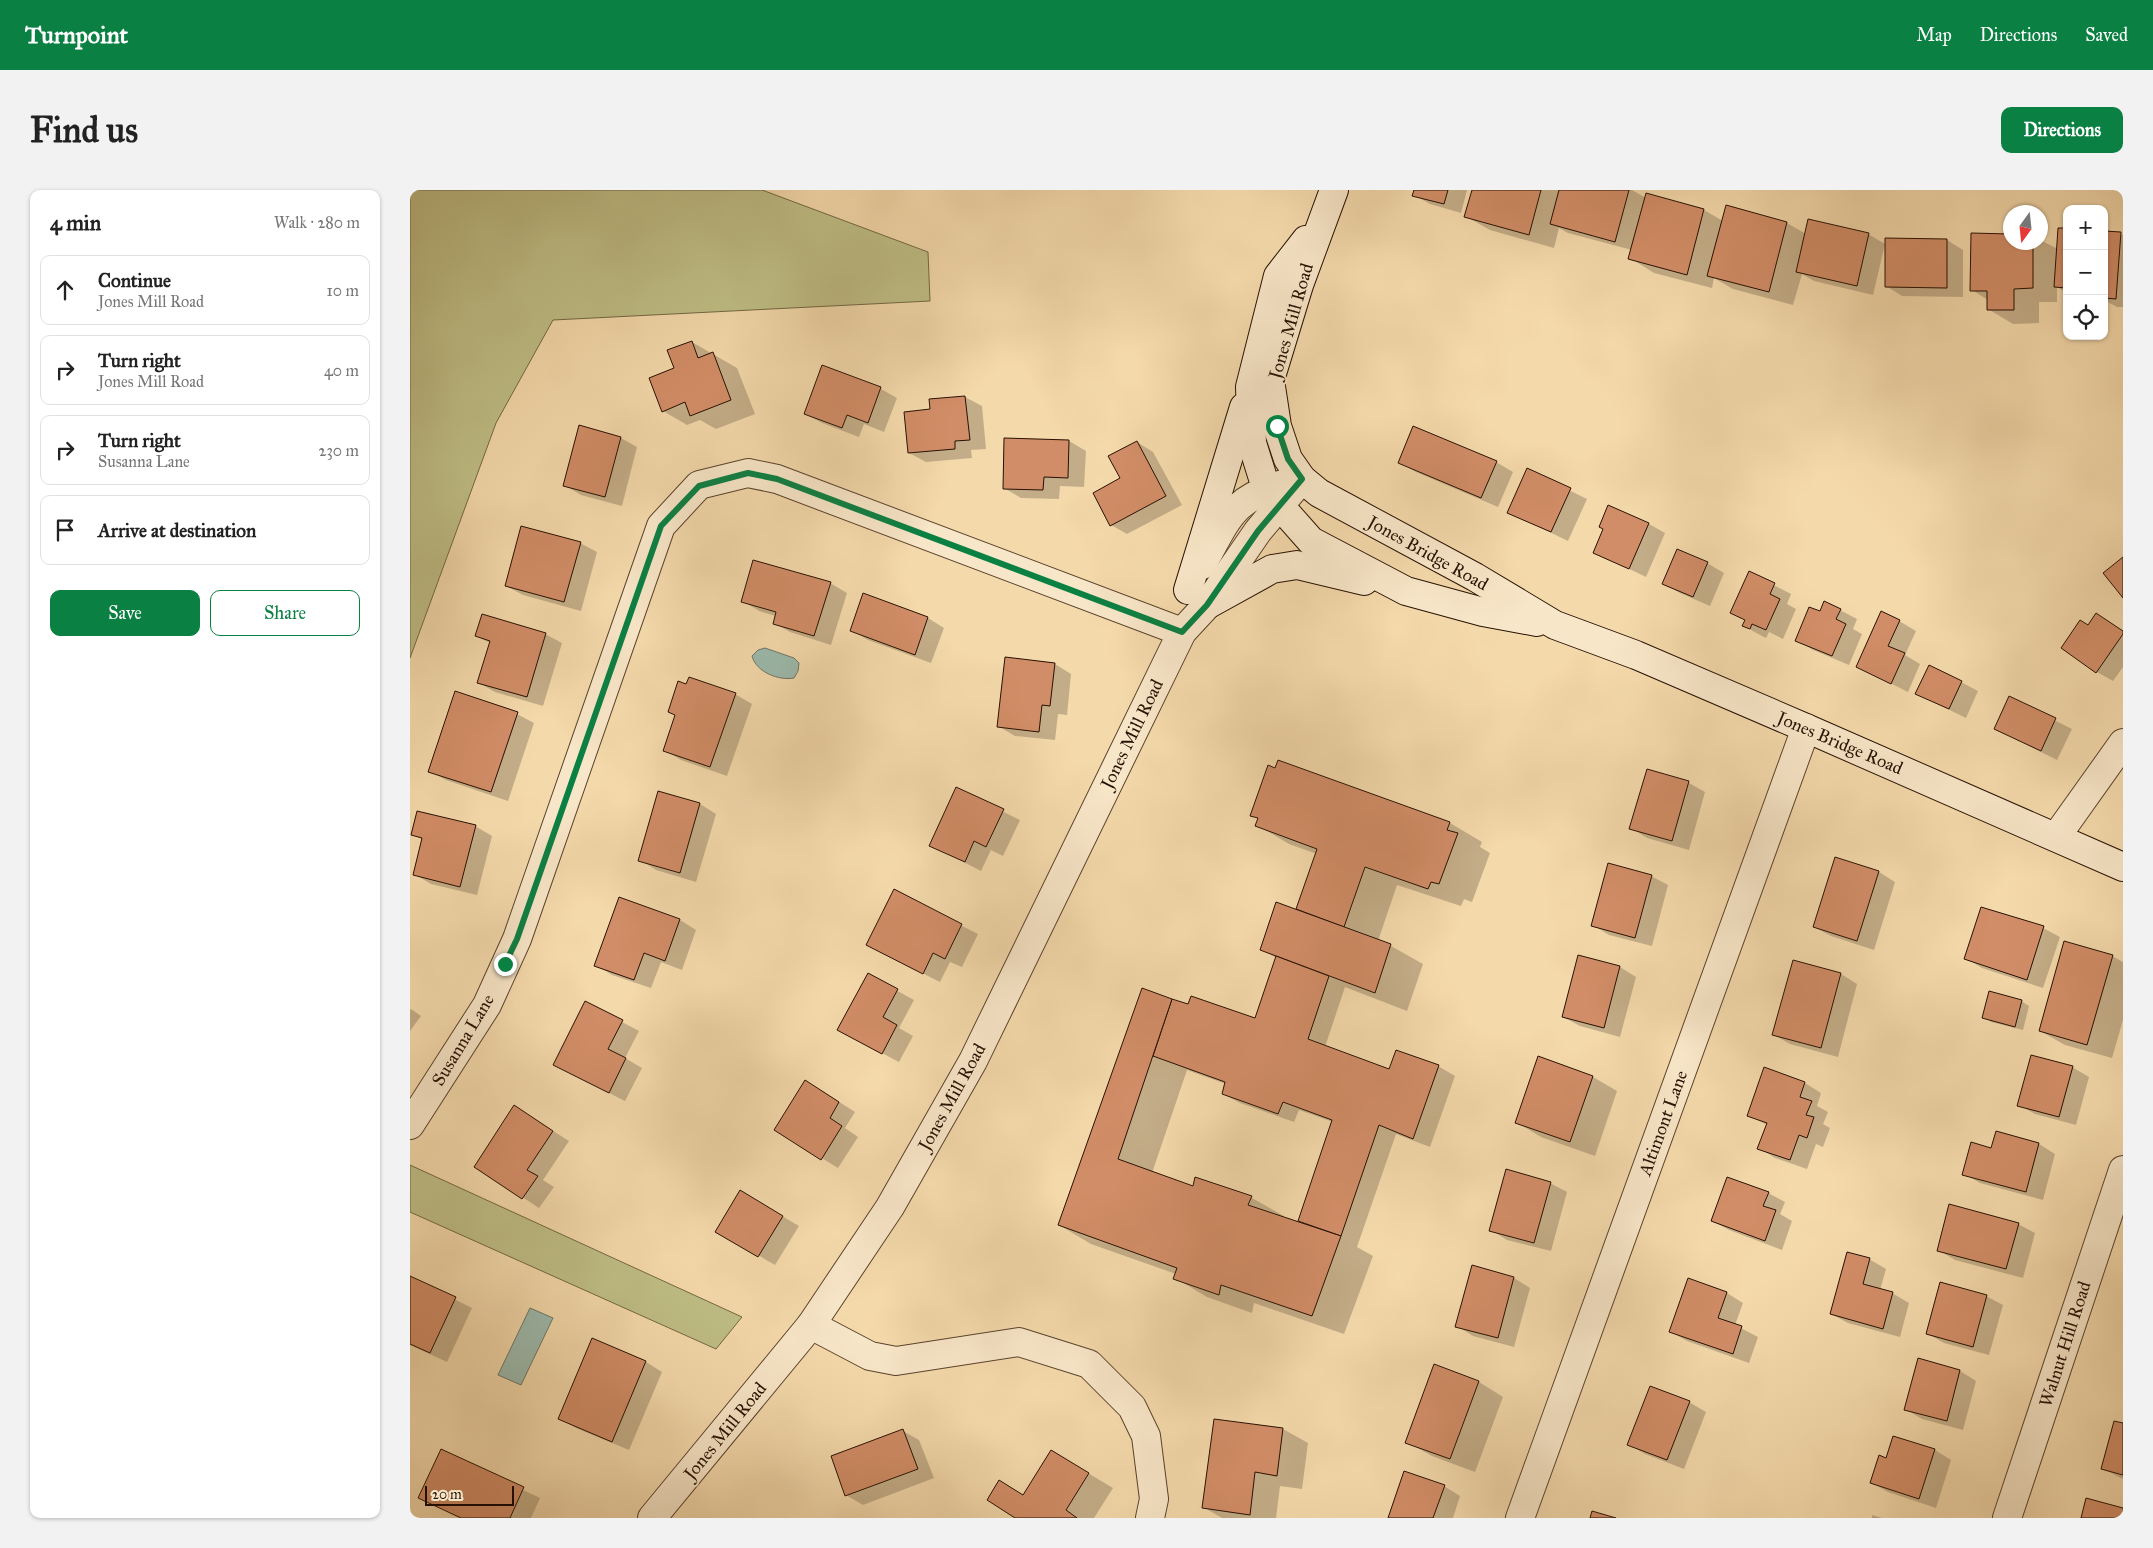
<!DOCTYPE html>
<meta charset="utf-8">
<style>
:root{--surface:#fff;--page:#f2f2f2;--text:#222;--muted:#767676;--line:#e0e0e0;--accent:#0b8043}
body{margin:0;font-family:"IM FELL Great Primer",serif;background:var(--page);color:var(--text)}
.controls{position:absolute;right:15px;top:15px;display:grid;overflow:hidden;border-radius:10px;box-shadow:0 1px 4px #0004}
.controls button{width:45px;height:45px;display:grid;place-items:center;padding:0;border:0;border-bottom:1px solid var(--line);background:var(--surface);color:var(--text);font:25px sans-serif}
.compass{position:absolute;left:1593px;top:15px;width:45px;height:45px;border-radius:50%;background:var(--surface);box-shadow:0 1px 4px #0004;rotate:195deg}
.scale{position:absolute;left:15px;bottom:12px;width:89px;box-sizing:border-box;padding-left:5px;border:2px solid #271102;border-top:0;font-size:14px;line-height:18px;white-space:nowrap;color:#271102;-webkit-text-stroke:4px #f8e6c8;paint-order:stroke}
.stop{position:absolute;width:15px;height:15px;margin:-11px;border:4px solid #0b8043;border-radius:50%;background:#fff}
.stop.end{background:#0b8043;border-color:#fff;box-shadow:0 1px 5px #0008}
.list{margin:0;padding:0;list-style:none}
h2{display:flex;justify-content:space-between;align-items:center;height:65px;margin:0;padding:0 20px;font-size:21px}
h2 small{font-size:16px;font-weight:400;color:var(--muted)}
.list li{display:grid;grid-template-columns:32px 1fr auto;gap:15px;align-items:center;box-sizing:border-box;height:70px;margin:0 10px 10px;padding:0 10px;border:1px solid var(--line);border-radius:10px}
.list b{display:block;font-size:19px;white-space:nowrap}
.list p{margin:0;font-size:16px;white-space:nowrap;color:var(--muted)}
.list em{font-size:16px;font-style:normal;color:var(--muted)}
.actions{display:flex;gap:10px;padding:15px 20px}
.actions a{flex:1;padding:11px 0;border:1px solid var(--accent);border-radius:10px;text-align:center;font-size:18px;color:var(--accent)}
.actions .main{background:var(--accent);color:#fff}
.icon{flex:none;width:28px;height:28px;fill:none;stroke:currentColor;stroke-width:2;stroke-linecap:round;stroke-linejoin:round}
.map{position:relative;flex:none;width:1713px;height:1328px;overflow:hidden;border-radius:10px}
header{display:flex;align-items:center;gap:30px;box-sizing:border-box;height:70px;padding:0 25px;background:var(--accent);color:#fff}
header strong{font-size:24px}
nav{display:flex;gap:28px;margin-inline-start:auto;font-size:18px}
.intro{display:flex;align-items:center;justify-content:space-between;box-sizing:border-box;height:120px;padding:0 30px}
h1{margin:0;font-size:35px}
.button{padding:12px 22px;border-radius:10px;background:var(--accent);color:#fff;font-size:18px;font-weight:700}
main{display:flex;gap:30px;padding:0 30px}
aside{flex:1;background:var(--surface);border-radius:10px;box-shadow:0 1px 4px #0004}
.map>svg:first-child{display:block}
.green{fill:#bfbe86;stroke:#736844}
.water{fill:#9cbaad;stroke:#6d7669}
.shadow{fill:#0003;fill-rule:evenodd}
.building{fill:#d18d67;stroke:#271102}
.lines{fill:none;stroke-linecap:round;stroke-linejoin:round}
.minor-casing{stroke:#5a432c;stroke-width:30}
.tertiary-casing{stroke:#5a432c;stroke-width:30}
.secondary-casing{stroke:#271102;stroke-width:30}
.minor{stroke:#f8e6c8;stroke-width:28}
.tertiary{stroke:#f8e6c8;stroke-width:28}
.secondary{stroke:#f8e6c8;stroke-width:28}
.route{stroke:#0b8043;stroke-width:6}
.labels{text-anchor:middle;stroke-width:4;stroke-linejoin:round;paint-order:stroke}
.street-label{font-size:18px;fill:#271102;stroke:#f8e6c8}
</style>
<header>
<strong>Turnpoint</strong>
<nav><a>Map</a><a>Directions</a><a>Saved</a></nav>
</header>
<div class="intro"><h1>Find us</h1><a class="button">Directions</a></div>
<main>
<aside>
<h2>4 min<small>Walk · 280 m</small></h2>
<ul class="list">
<li><svg class="icon" aria-label="ahead" viewBox="0 0 24 24"><path d="M12 20V5M6 11l6-6 6 6"/></svg><div><b>Continue</b><p>Jones Mill Road</p></div><em>10 m</em></li>
<li><svg class="icon" aria-label="right" viewBox="0 0 24 24"><path d="M7 20v-9h11M14 6l5 5-5 5"/></svg><div><b>Turn right</b><p>Jones Mill Road</p></div><em>40 m</em></li>
<li><svg class="icon" aria-label="right" viewBox="0 0 24 24"><path d="M7 20v-9h11M14 6l5 5-5 5"/></svg><div><b>Turn right</b><p>Susanna Lane</p></div><em>230 m</em></li>
<li><svg class="icon" aria-label="arrive" viewBox="0 0 24 24"><path d="M6 21V4h12l-3 4 3 4H6"/></svg><div><b>Arrive at destination</b></div></li>
</ul>
<div class="actions"><a class="main">Save</a><a>Share</a></div>
</aside>
<div class="map">
<svg width="1713" height="1328" viewBox="0 0 1713 1328">
<rect width="100%" height="100%" fill="#f4d9ab"/>
<filter id="stains"><feTurbulence type="fractalNoise" baseFrequency=".004" numOctaves="4"/><feColorMatrix values="0 0 0 0 .2 0 0 0 0 .09 0 0 0 0 .02 0 0 0 .5 -.17"/></filter>
<radialGradient id="worn" r=".72"><stop offset=".6" stop-color="#630" stop-opacity="0"/><stop offset="1" stop-color="#630" stop-opacity=".3"/></radialGradient>
<!-- green -->
<g class="green">
<path d="M0,0h352l166,62 2,49 -377,19 -57,103 -86,235z"/>
<path d="M0,975l332,152 -26,32 -306,-137z"/>
</g>
<!-- water -->
<g class="water">
<path d="M355,458l29,10 5,5 -1,8 -4,7c-15,3 -38,-6 -42,-22l6,-6z"/>
<path d="M120,1118l23,10 -32,67 -23,-10z"/>
</g>
<!-- shadow -->
<g class="shadow">
<path d="M1005,0h52l-6,23 -31,-9 -16,-9z"/>
<path d="M1063,0h159l14,8 1,-3 57,15 19,11 4,-14 60,16 19,11h62l17,10 -12,51 -59,-14 -12,-7 -9,31 -60,-16 -19,-11 -2,10 -58,-15 -24,-15 2,-8 -64,-17 -9,-5 -5,20 -64,-18 -25,-14z"/>
<path d="M1657,40v63l-10,-6v15h-18v21l-26,1 -25,-15v-9l-16,-10v-55h38v7h30v-2l18,9z"/>
<path d="M1694,42l19,3v72h-6l-13,-7z"/>
<path d="M1537,50l16,10v47l-61,-1 -16,-10z"/>
<path d="M282,152l45,26 18,46 -39,15 -16,-9 -13,5 -24,-14 12,-42z"/>
<path d="M413,177l58,22 16,9 -13,34 -20,-8 -5,13 -37,-14 -17,-9z"/>
<path d="M555,207l17,9 4,43 -15,1 1,8 -46,4 -17,-9z"/>
<path d="M211,248l16,9 -15,59 -41,-11 -17,-10z"/>
<path d="M595,249l64,2 17,10 -2,36 -24,-1 -1,13 -38,-1 -17,-10z"/>
<path d="M727,252l16,10 29,53 -55,29 -16,-9 11,-46z"/>
<path d="M989,272h97l17,10 -15,35 -82,-35z"/>
<path d="M1118,280l59,29 -19,42 -60,-29z"/>
<path d="M1239,334l16,9 -19,44 -52,-25z"/>
<path d="M170,353l17,9 -16,59 -58,-16 -17,-9z"/>
<path d="M1297,373l17,10 -14,33 -30,-13 -16,-9z"/>
<path d="M1340,383l41,21 -4,10 9,5 -13,30 -14,-7 -3,6 -6,-3 -16,-9 2,-5 -14,-8z"/>
<path d="M420,393l17,10 -16,52 -41,-13 -16,-9 2,-7 -17,-5 -16,-10z"/>
<path d="M454,405l64,23 16,10 -13,35 -63,-23 -17,-10z"/>
<path d="M1430,420l17,9 -4,10 9,5 -13,31 -36,-15 -17,-10 25,-27z"/>
<path d="M1687,425l26,16v36l-10,14 -16,-9 -8,-46z"/>
<path d="M1489,431l17,10 -11,24 15,9 -12,28 -50,-25z"/>
<path d="M135,444l17,9 -19,63 -48,-14 -16,-9 11,-40 -14,-7z"/>
<path d="M645,474l16,10 -4,41 -9,-1 -3,26 -40,-4 -17,-10z"/>
<path d="M1551,492l17,9 -12,27 -49,-24z"/>
<path d="M277,495l48,9 17,10 -25,72 -46,-16 -17,-10z"/>
<path d="M1600,508l62,31 -15,31 -62,-31z"/>
<path d="M107,524l17,9 -26,78 -62,-21 -17,-9z"/>
<path d="M868,572l172,61 32,19 -2,5 10,6 -18,49 -8,-3 -3,7 -64,-21 -19,56 13,5 32,18 -16,47 -62,-24 -20,60 65,24 48,-5 17,10 -25,71 -34,-13 -39,113 16,9 -29,78 -90,-31 -2,10 -45,-16 -32,-19 1,-4 -85,-30 -32,-19 83,-236 47,17 67,13 20,-61 -15,-9 35,-38 21,-57 -28,-10 -32,-19 2,-6 -7,-4zM777,880l39,14 -3,10 17,9 54,19 5,-12 34,12 -34,101 -16,-5 1,-2 -32,-18 -56,-19 -2,8 -42,-14z"/>
<path d="M1238,581l41,12 16,9 -16,58 -42,-12 -16,-10z"/>
<path d="M547,599l63,31 -17,36 -12,-6 -10,21 -51,-26z"/>
<path d="M249,603l41,11 16,10 -20,68 -40,-12 -16,-10z"/>
<path d="M65,636l17,10 -15,59 -46,-11 -17,-10 9,-34 -10,-6z"/>
<path d="M1426,669l43,13 16,10 -21,68 -43,-14 -17,-9z"/>
<path d="M1241,686l17,9 -16,61 -43,-11 -16,-10z"/>
<path d="M484,701l84,43 -16,33 -12,-5 -10,20 -56,-28z"/>
<path d="M210,709l60,21 16,10 -14,40 -21,-8 -10,26 -39,-13 -16,-10z"/>
<path d="M1633,738l17,9 -17,51 -61,-20 -17,-10z"/>
<path d="M1169,766l41,11 16,10 -16,60 -40,-11 -17,-9z"/>
<path d="M1702,766l11,6v58l-11,38 -47,-13 -25,-14z"/>
<path d="M1384,772l47,12 16,10 -19,73 -48,-13 -16,-9z"/>
<path d="M458,785l46,25 -15,28 14,8 -14,26 -44,-23z"/>
<path d="M1611,811l8,5 -6,24 -32,-8 -7,-5z"/>
<path d="M176,813l53,28 -14,27 17,10 -17,33 -54,-27z"/>
<path d="M1,819l10,7 -11,15v-21z"/>
<path d="M1129,868l54,19 24,14 -22,65 -54,-19 -25,-15z"/>
<path d="M1662,877l17,10 -13,48 -41,-11 -16,-9z"/>
<path d="M1355,878l40,15 16,10 -4,13 11,6 -5,12 7,4 -7,19 -7,-3 -9,25 -32,-11 -16,-10 8,-23 -19,-10z"/>
<path d="M412,901l33,21 -10,16 13,9 -20,31 -62,-38z"/>
<path d="M121,927l38,24 -26,39 11,7 -15,21 -63,-41z"/>
<path d="M1586,943l43,11 16,10 -12,46 -63,-17 -16,-9 28,-25z"/>
<path d="M1140,993l17,9 -16,59 -44,-11 -16,-10z"/>
<path d="M331,1002l58,34 -24,39 -58,-34z"/>
<path d="M1358,1003l17,9 -5,12 12,7 -10,29 -53,-20 -17,-9z"/>
<path d="M1608,1034l17,9 -12,45 -68,-18 -17,-10z"/>
<path d="M1459,1069l17,10 -6,21 12,3 17,10 -9,34 -52,-14 -17,-9z"/>
<path d="M1062,1077l42,11 16,10 -16,59 -41,-11 -16,-10z"/>
<path d="M0,1087l62,31 -25,54 -37,-17z"/>
<path d="M1279,1090l38,13 16,10 -8,22 23,12 -9,26 -62,-22 -16,-9z"/>
<path d="M1576,1106l17,9 -14,50 -45,-12 -16,-9z"/>
<path d="M182,1150l54,22 16,10 -33,78 -53,-22 -17,-10z"/>
<path d="M1508,1170l42,11 16,10 -13,49 -41,-11 -17,-10z"/>
<path d="M1025,1176l44,16 24,15 -28,75 -43,-16 -25,-14z"/>
<path d="M1279,1212l17,10 -22,57 -39,-15 -17,-10z"/>
<path d="M1713,1234v55l-20,-10z"/>
<path d="M873,1239l25,14 -6,46 -22,-3 -4,32h-54l-19,-11z"/>
<path d="M493,1241l16,9 15,38 -71,27 -17,-10z"/>
<path d="M1484,1248l41,12 16,10 -15,48 -48,-16 -16,-9 15,-24z"/>
<path d="M31,1261l99,47 -9,20h-72l-39,-20z"/>
<path d="M666,1276l37,22 -19,30h-77l7,-22z"/>
<path d="M1034,1296l16,10 -7,22h-63z"/>
<path d="M1462,1325l10,3h-10z"/>
</g>
<!-- building -->
<g class="building">
<path d="M1004,0h34l-4,14 -32,-8z"/>
<path d="M1062,0h69l-12,45 -65,-18z"/>
<path d="M1149,0h70l-14,52 -65,-18z"/>
<path d="M1236,3l58,16 -17,66 -59,-16z"/>
<path d="M1316,15l61,17 -18,70 -62,-16z"/>
<path d="M1398,29l61,14 -12,53 -61,-14z"/>
<path d="M1648,38h9v60l-13,-1z"/>
<path d="M1694,41l17,1 -5,67 -12,-1z"/>
<path d="M1561,43l39,1v8h23v46l-19,1v21h-27v-19h-17z"/>
<path d="M1475,48l62,1v49l-62,-1z"/>
<path d="M282,151l6,17 15,-6 18,48 -41,16 -5,-14 -23,10 -13,-34 25,-10 -7,-18z"/>
<path d="M412,175l59,22 -13,36 -21,-8 -5,13 -38,-14z"/>
<path d="M555,206l5,44 -15,1v8l-47,4 -4,-41 26,-3 -1,-10z"/>
<path d="M169,235l42,12 -16,60 -42,-11z"/>
<path d="M1003,236l84,35 -16,37 -83,-35z"/>
<path d="M594,248l65,2 -1,38 -24,-1 -1,13 -40,-1z"/>
<path d="M727,251l29,55 -56,30 -17,-33 27,-15 -12,-22z"/>
<path d="M1117,278l44,20 -20,44 -44,-19z"/>
<path d="M1198,315l41,18 -20,46 -36,-16 10,-24 -4,-2z"/>
<path d="M111,336l60,16 -17,60 -59,-16z"/>
<path d="M1267,359l31,13 -15,35 -31,-13z"/>
<path d="M1713,367v41l-20,-25z"/>
<path d="M343,370l78,22 -17,54 -41,-12 3,-12 -35,-10z"/>
<path d="M1339,381l26,12 -5,11 10,5 -14,31 -14,-6 -2,5 -8,-3 3,-6 -15,-7z"/>
<path d="M453,403l65,24 -13,38 -65,-24z"/>
<path d="M1414,411l17,8 -5,10 10,5 -14,32 -37,-15 14,-34 11,4z"/>
<path d="M1471,421l19,9 -12,26 17,7 -14,31 -35,-17z"/>
<path d="M1686,423l27,18v3l-27,39 -35,-25 19,-28 8,5z"/>
<path d="M72,424l64,19 -19,64 -50,-14 13,-42 -15,-5z"/>
<path d="M595,467l50,6 -5,43 -8,-1 -3,27 -42,-5z"/>
<path d="M1519,475l33,16 -13,28 -34,-15z"/>
<path d="M279,487l47,16 -26,74 -47,-16 12,-36 -7,-3 10,-31 8,3z"/>
<path d="M45,501l63,21 -27,80 -63,-20z"/>
<path d="M1599,506l47,22 -15,33 -47,-22z"/>
<path d="M868,570l172,62 -3,8 11,3 -19,51 -8,-2 -3,7 -63,-22 -21,60 -48,-18 21,-60 -62,-23 3,-8 -8,-2 18,-51 7,3z"/>
<path d="M1237,579l42,12 -17,60 -43,-12z"/>
<path d="M546,597l48,22 -18,38 -12,-6 -9,21 -36,-16z"/>
<path d="M248,601l42,12 -20,70 -42,-12z"/>
<path d="M7,621l59,14 -16,62 -47,-12 9,-37 -11,-3z"/>
<path d="M1425,667l44,14 -22,70 -44,-14z"/>
<path d="M1198,673l44,12 -17,63 -44,-12z"/>
<path d="M484,699l68,35 -17,35 -12,-6 -10,21 -57,-29z"/>
<path d="M209,707l61,22 -15,42 -21,-8 -10,27 -40,-14z"/>
<path d="M866,712l115,42 -16,49 -115,-43z"/>
<path d="M1571,717l63,19 -17,54 -63,-21z"/>
<path d="M1654,751l49,14 -26,90 -48,-14z"/>
<path d="M1168,765l42,11 -16,62 -42,-11z"/>
<path d="M866,766l53,20 -21,63 81,30 7,-19 43,15 -26,74 -34,-14 -38,111 -43,-15 34,-101 -49,-18 -5,12 -56,-20 3,-12 -72,-26 19,-57 16,5 3,-8 64,22z"/>
<path d="M1383,770l48,13 -20,75 -49,-13z"/>
<path d="M458,783l30,16 -15,28 14,8 -15,29 -45,-24z"/>
<path d="M732,798l30,11 -54,160 75,27 2,-9 57,19 -4,9 93,31 -29,80 -91,-31 -2,10 -46,-16 4,-11 -119,-43z"/>
<path d="M1579,801l33,9 -7,27 -33,-9z"/>
<path d="M175,811l38,19 -15,29 18,9 -17,35 -56,-28z"/>
<path d="M1621,865l42,11 -14,51 -42,-11z"/>
<path d="M1128,866l55,20 -23,66 -55,-19z"/>
<path d="M1354,877l41,15 -5,15 12,4 -6,14 8,2 -7,21 -8,-3 -9,25 -33,-11 10,-26 -20,-7z"/>
<path d="M395,890l34,22 -9,16 12,8 -21,34 -47,-30z"/>
<path d="M104,915l39,26 -26,39 11,6 -16,23 -48,-32z"/>
<path d="M1586,941l43,12 -13,49 -64,-17 9,-33 20,6z"/>
<path d="M1096,979l45,13 -17,61 -45,-12z"/>
<path d="M1317,987l42,15 -6,14 13,4 -11,31 -54,-20z"/>
<path d="M330,1000l43,26 -25,41 -43,-25z"/>
<path d="M1539,1014l70,19 -13,46 -69,-18z"/>
<path d="M1437,1062l23,6 -7,26 30,8 -10,37 -53,-15z"/>
<path d="M1062,1075l42,12 -16,61 -43,-11z"/>
<path d="M0,1086l46,21 -26,56 -20,-9z"/>
<path d="M1278,1088l39,14 -9,26 24,8 -9,28 -64,-22z"/>
<path d="M1530,1092l47,13 -14,52 -47,-13z"/>
<path d="M182,1148l54,23 -34,81 -54,-23z"/>
<path d="M1508,1168l42,12 -13,51 -43,-11z"/>
<path d="M1024,1174l45,17 -29,78 -45,-16z"/>
<path d="M1240,1196l40,15 -23,59 -40,-15z"/>
<path d="M804,1229l69,9 -6,48 -22,-4 -5,43 -48,-7z"/>
<path d="M1704,1231l9,2v52l-22,-6z"/>
<path d="M493,1239l15,40 -73,27 -14,-40z"/>
<path d="M1483,1246l42,13 -16,50 -49,-16 9,-28 7,3z"/>
<path d="M31,1259l83,38 -14,31h-49l-43,-20z"/>
<path d="M641,1260l38,23 -23,37 11,8h-62l-28,-18 12,-20 24,15z"/>
<path d="M994,1281l41,14 -12,33h-45z"/>
<path d="M1676,1308l37,10v10h-42z"/>
<path d="M1182,1321l24,7h-26z"/>
</g>
<g class="lines">
<!-- minor casing -->
<g class="minor-casing">
<g id="minor">
<path d="M1646,647l67,-94"/>
<path d="M0,935l77,-120 30,-66 144,-413 38,-41 49,-12 29,6 405,153"/>
<path d="M401,1135l59,31 26,5 123,-19 70,22 43,43 14,29 8,63 -4,19"/>
<path d="M1110,1328l286,-790"/>
<path d="M1597,1328l116,-348"/>
</g>
</g>
<!-- tertiary casing -->
<g class="tertiary-casing">
<g id="tertiary">
<path d="M792,375c27,-49 30,-67 88,-83"/>
<path d="M242,1328l159,-193 79,-118 83,-146 209,-429 25,-27 51,-74 44,-52"/>
</g>
</g>
<!-- secondary casing -->
<g class="secondary-casing">
<g id="secondary">
<path d="M924,0l-35,95 -29,95 7,46 11,33 14,20 17,14 156,84 80,48 81,30 170,73 317,139"/>
<path d="M896,50l-28,36 -28,111 2,56 14,45 7,10 38,43 95,50 77,21 54,10"/>
<path d="M778,400l56,-183"/>
<path d="M797,415l65,-36 25,-4 67,16"/>
</g>
</g>
<!-- minor -->
<use href="#minor" class="minor"/>
<!-- tertiary -->
<use href="#tertiary" class="tertiary"/>
<!-- secondary -->
<use href="#secondary" class="secondary"/>
</g>
<g class="lines">
<!-- route -->
<path class="route" d="M95,774l12,-25 144,-413 38,-40 49,-13 29,6 405,153 25,-27 51,-74 44,-52 -14,-20 -11,-33"/>
</g>
<g class="labels">
<!-- street labels -->
<g class="street-label">
<text transform="translate(881 131) rotate(-74)" y="6">Jones Mill Road</text>
<text transform="translate(1018 363) rotate(29)" y="6">Jones Bridge Road</text>
<text transform="translate(722 544) rotate(-64)" y="6">Jones Mill Road</text>
<text transform="translate(1430 553) rotate(23)" y="6">Jones Bridge Road</text>
<text transform="translate(53 850) rotate(-59)" y="6">Susanna Lane</text>
<text transform="translate(542 907) rotate(-61)" y="6">Jones Mill Road</text>
<text transform="translate(1253 933) rotate(-70)" y="6">Altimont Lane</text>
<text transform="translate(1655 1154) rotate(-72)" y="6">Walnut Hill Road</text>
<text transform="translate(315 1241) rotate(-51)" y="6">Jones Mill Road</text>
</g>
</g>
<rect width="100%" height="100%" filter="url(#stains)"/>
<rect width="100%" height="100%" fill="url(#worn)"/>
</svg>
<div class="controls">
<button>+</button>
<button>−</button>
<button><svg class="icon" aria-label="locate" viewBox="0 0 24 24"><circle cx="12" cy="12" r="6"/><path d="M12 2v4M12 18v4M2 12h4M18 12h4"/></svg></button>
</div>
<svg class="compass" viewBox="-18 -18 36 36"><path d="M0-13l5 13h-10z" fill="#e53935"/><path d="M0 13l5-13h-10z" fill="#767676"/></svg>
<div class="scale">20 m</div>
<div class="stop" style="left:867px;top:236px"></div>
<div class="stop end" style="left:95px;top:774px"></div>
</div>
</main>
